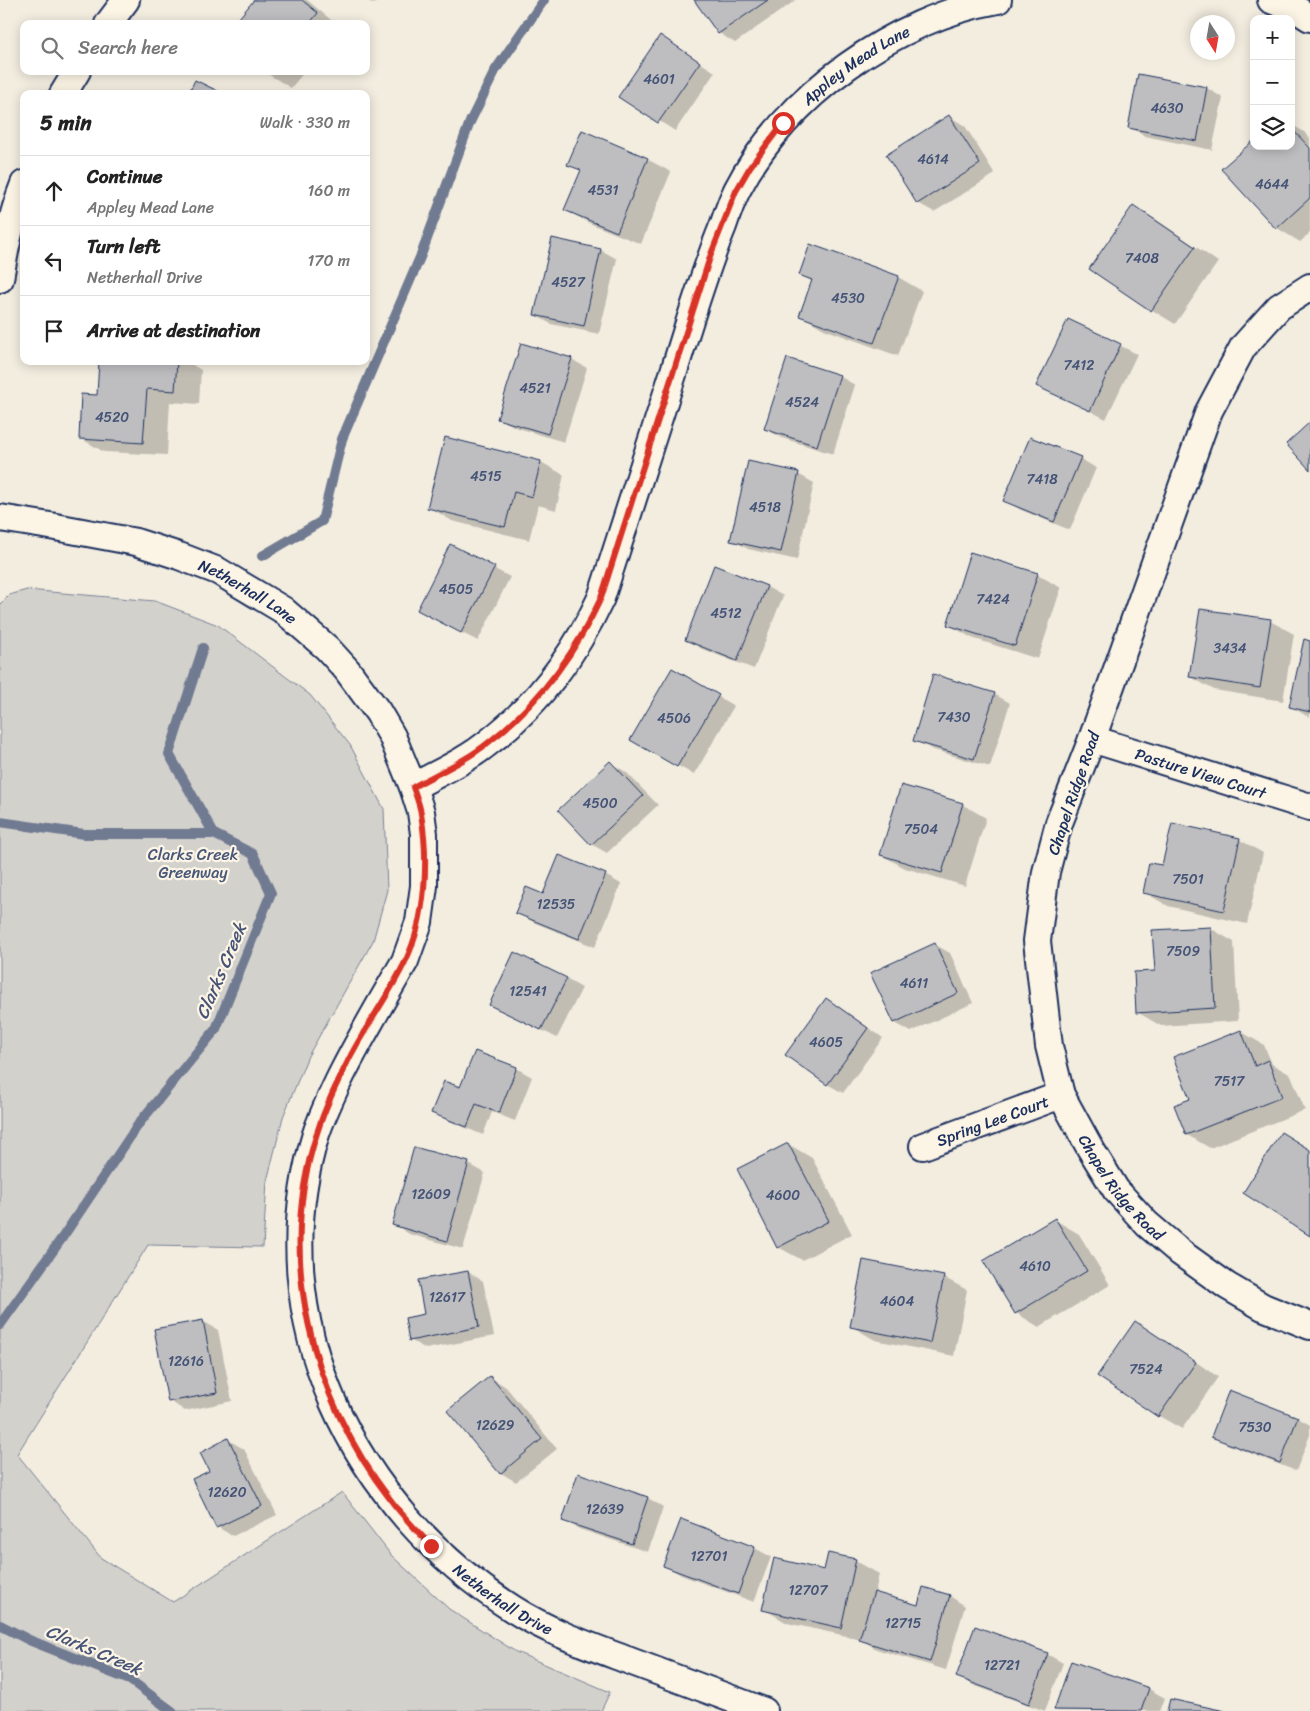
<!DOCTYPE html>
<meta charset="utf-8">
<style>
:root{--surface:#fff;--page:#f6f6f6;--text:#222;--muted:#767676;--line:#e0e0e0}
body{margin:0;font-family:Sriracha,sans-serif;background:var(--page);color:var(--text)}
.controls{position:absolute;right:15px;top:15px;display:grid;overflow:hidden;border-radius:10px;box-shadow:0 2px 12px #0003}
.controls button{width:45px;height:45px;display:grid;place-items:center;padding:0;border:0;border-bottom:1px solid var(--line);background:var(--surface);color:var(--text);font:25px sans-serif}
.compass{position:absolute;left:1190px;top:15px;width:45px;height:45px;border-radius:50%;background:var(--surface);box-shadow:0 2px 12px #0003;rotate:169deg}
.stop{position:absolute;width:15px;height:15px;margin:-11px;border:4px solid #d93025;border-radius:50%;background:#fff}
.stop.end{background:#d93025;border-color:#fff;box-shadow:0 1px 5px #0008}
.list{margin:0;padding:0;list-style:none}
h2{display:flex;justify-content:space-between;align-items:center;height:65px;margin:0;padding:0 20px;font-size:21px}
h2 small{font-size:16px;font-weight:400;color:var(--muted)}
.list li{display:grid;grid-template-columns:32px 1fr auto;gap:15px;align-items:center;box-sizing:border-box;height:70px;padding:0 20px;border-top:1px solid var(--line)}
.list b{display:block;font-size:19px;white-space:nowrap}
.list p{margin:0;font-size:16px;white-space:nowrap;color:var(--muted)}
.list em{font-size:16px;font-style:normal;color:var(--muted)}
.icon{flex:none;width:28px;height:28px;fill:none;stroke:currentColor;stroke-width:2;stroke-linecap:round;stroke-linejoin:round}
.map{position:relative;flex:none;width:1310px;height:1711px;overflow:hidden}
.search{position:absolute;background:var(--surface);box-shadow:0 2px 12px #0003;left:20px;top:20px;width:350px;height:55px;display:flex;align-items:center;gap:12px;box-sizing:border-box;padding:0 18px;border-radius:10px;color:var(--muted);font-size:19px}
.panel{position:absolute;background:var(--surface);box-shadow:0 2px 12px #0003;left:20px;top:90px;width:350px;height:275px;border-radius:10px}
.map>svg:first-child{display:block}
.green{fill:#d3d1cc;stroke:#778095}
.shadow{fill:#0003}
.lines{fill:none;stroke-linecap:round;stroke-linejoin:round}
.stream{stroke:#707a91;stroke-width:10}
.building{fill:#bebec0;stroke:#1b2f5e}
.minor-casing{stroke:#1b2f5e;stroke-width:30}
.minor{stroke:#fcf5e5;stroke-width:26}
.route{stroke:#d93025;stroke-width:6}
.labels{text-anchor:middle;stroke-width:4.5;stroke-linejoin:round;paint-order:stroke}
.number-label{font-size:14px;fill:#445376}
.street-label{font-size:16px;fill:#1b2f5e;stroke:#fcf5e5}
.park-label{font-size:16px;fill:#49587a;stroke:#fcf5e5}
.water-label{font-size:18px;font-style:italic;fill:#465478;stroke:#fcf5e5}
</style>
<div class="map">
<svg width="1310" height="1711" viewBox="0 0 1310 1711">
<rect width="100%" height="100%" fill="#f3ede0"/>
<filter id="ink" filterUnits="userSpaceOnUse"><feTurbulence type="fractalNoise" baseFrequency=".02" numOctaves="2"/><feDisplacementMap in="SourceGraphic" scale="10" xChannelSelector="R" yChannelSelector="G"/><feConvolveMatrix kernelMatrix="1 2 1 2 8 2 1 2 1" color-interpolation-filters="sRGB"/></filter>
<g filter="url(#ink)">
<!-- green -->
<path class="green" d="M27,590l128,11 63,24 92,70 40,50 34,64 3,81 -14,51 -65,115 -25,61 -16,64 -4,66 -115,-2 -131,209 84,104 72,44 169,-110 49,63 58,54 67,43 94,40 -9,19h-601v-1107l9,-9z"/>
<!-- shadow -->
<g class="shadow">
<path d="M255,0h52l29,24h-100z"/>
<path d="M366,0h13l-5,4z"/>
<path d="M696,0h100l-61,43 -16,-10z"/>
<path d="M660,37l55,35 -40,59 -55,-35z"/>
<path d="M263,71h42l-14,17z"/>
<path d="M1207,88l16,10 -11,52 -67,-14 -16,-9z"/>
<path d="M949,116l16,10 30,48 -61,38 -16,-9z"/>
<path d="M1291,124l13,8 6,6v95l-10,9 -23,-14 -23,-82h37z"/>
<path d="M647,159l24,13 -30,72 -52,-21 -23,-13 16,-39 -13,-7z"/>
<path d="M1134,207l23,13 61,42 -43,62 -23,-14 -61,-41z"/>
<path d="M553,240l48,10 16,9 -18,75 -48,-10 -16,-9z"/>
<path d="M800,275l98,2 24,14 -24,65 -74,-27 -24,-14 13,-33z"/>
<path d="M1069,320l68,34 -31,65 -68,-34z"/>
<path d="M571,359l16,9 -23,74 -49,-15 -16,-9z"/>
<path d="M101,361h85l15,9 -2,34 -29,-2 -3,53 -63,-3 -24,-14 19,-42z"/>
<path d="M839,376l16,9 -22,69 -51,-16 -16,-9z"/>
<path d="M1031,438l50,21 15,9 -26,62 -49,-20 -16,-10z"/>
<path d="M541,462l23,13 -8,35 -18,-5 -9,35 -77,-19 -23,-14z"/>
<path d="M798,474l16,9 -17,77 -49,-11 -16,-9z"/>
<path d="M451,546l59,31 -32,64 -44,-22z"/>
<path d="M715,567l52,20 16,9 -29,73 -52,-20 -16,-9z"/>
<path d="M1037,574l24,14 -23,71 -66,-21 -23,-13z"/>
<path d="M1270,621l24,13 -11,67 -69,-11 -23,-13z"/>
<path d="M1310,642v76l-20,-12z"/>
<path d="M673,670l61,36 -40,69 -62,-36z"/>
<path d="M994,694l16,9 -20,64 -59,-18 -16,-9z"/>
<path d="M610,763l16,9 32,33 -51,48 -16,-9z"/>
<path d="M962,804l24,14 -21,68 -60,-18 -24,-13z"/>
<path d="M1240,840l23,13 -16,71 -79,-18 -24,-14z"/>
<path d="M605,875l16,9 -26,63 -62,-25 -16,-10 27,-16z"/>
<path d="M1210,928l24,14 4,79 -77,5 -24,-14 19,-40z"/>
<path d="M934,944l16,9 23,50 -62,29 -16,-9 -23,-49z"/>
<path d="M566,979l16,9 -25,50 -67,-34z"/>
<path d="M826,999l16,10 41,29 -40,55 -16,-9z"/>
<path d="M1240,1031l24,14 8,19 19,11 14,35 -95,38 -23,-13 5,-35z"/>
<path d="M516,1068l16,9 -17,44 -23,-9 -9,23 -34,-14 -16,-9 28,-23z"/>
<path d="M788,1144l24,14 40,76 -50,26 -24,-13z"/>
<path d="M415,1149l54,15 16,9 -22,76 -54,-15 -15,-10z"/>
<path d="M1055,1220l24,14 31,51 -71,42 -23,-14z"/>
<path d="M468,1272l15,9 11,55 -68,13 -16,-9 16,-25z"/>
<path d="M943,1277l24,13 -13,66 -79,-16 -24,-14z"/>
<path d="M203,1321l15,9 14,71 -47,10 -15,-10z"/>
<path d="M1135,1322l23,14 60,41 -36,52 -23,-13 -60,-40z"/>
<path d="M490,1377l16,10 51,62 -41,33 -15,-9z"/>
<path d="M1298,1418l12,7v10l-14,36 -67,-26 -16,-9z"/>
<path d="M228,1440l16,9 33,66 -44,21 -16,-9z"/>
<path d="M579,1474l69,24 15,9 -15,45 -69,-23 -15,-9z"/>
<path d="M682,1521l73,27 16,9 -17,45 -73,-27 -16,-9z"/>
<path d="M856,1561l23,13 -4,19 44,13 5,-17 26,7 15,10 -19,64 -70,-21 -16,-10 -73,-16 -23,-14 61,-37z"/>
<path d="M1047,1654l16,9 -18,48 -72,-26 -15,-9z"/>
<path d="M1072,1663l77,26 16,9 -5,13h-102l-2,-2z"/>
</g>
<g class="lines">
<!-- stream -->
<g class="stream">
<path d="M262,556l60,-35 20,-82 79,-184 49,-133 26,-53 48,-69"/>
<path d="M203,648l-34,106 45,80"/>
<path d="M0,822l84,12h130l39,20 18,39 -55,136 -76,93 -78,116 -62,87"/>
<path d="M0,1625l29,15 101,40 42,31"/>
</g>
</g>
<!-- building -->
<g class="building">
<path d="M254,0h48l16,13 -9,11h-75z"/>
<path d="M694,0h74l-50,34z"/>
<path d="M660,35l40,27 -42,61 -40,-26z"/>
<path d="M1138,74l69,13 -10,54 -69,-13z"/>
<path d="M195,80l29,14h-36z"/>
<path d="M949,115l31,49 -63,40 -31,-49z"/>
<path d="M1291,128l19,20v50l-34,31 -55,-60 33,-29v6h37z"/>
<path d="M582,130l66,28 -31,74 -53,-22 17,-40 -14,-5z"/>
<path d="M1133,205l62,42 -44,64 -62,-42z"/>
<path d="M552,238l49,11 -17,77 -50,-11z"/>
<path d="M810,244l89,32 -25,67 -75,-27 13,-36 -13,-5z"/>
<path d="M1068,319l53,25 -31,67 -54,-25z"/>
<path d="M521,343l51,15 -24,76 -51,-15z"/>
<path d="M787,358l53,17 -23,71 -53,-17z"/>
<path d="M99,361h78l-2,30 -28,-2 -4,54 -64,-4 2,-45 16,1z"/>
<path d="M1310,422v48l-24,-26z"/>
<path d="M445,437l96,24 -9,36 -18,-5 -9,35 -78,-19z"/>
<path d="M1030,437l51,20 -27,65 -51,-21z"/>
<path d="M748,461l51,11 -18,80 -51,-11z"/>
<path d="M450,544l45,23 -34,66 -44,-23z"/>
<path d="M970,552l68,21 -23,73 -68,-21z"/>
<path d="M714,565l53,21 -30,75 -52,-21z"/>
<path d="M1200,609l71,10 -11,69 -71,-11z"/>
<path d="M1304,639l6,2v71l-21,-5z"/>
<path d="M672,668l47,27 -42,72 -47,-27z"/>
<path d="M933,674l62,19 -21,66 -61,-18z"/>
<path d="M610,761l33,35 -52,49 -33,-35z"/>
<path d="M901,785l62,18 -21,70 -62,-18z"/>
<path d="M1172,823l68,15 -16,73 -81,-18 6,-30 13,2z"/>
<path d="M559,855l47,19 -27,65 -64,-26 11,-26 17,7z"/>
<path d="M1211,927l4,81 -79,5 -2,-41 21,-1 -3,-41z"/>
<path d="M935,943l23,50 -64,30 -24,-50z"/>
<path d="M514,952l53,26 -26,52 -52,-25z"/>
<path d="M826,998l42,30 -41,57 -42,-30z"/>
<path d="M1241,1030l14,36 13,-6 14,37 -96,38 -12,-30 16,-6 -17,-42z"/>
<path d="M475,1051l42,16 -18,46 -23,-9 -9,23 -36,-14 13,-32 16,6z"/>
<path d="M1281,1132l29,18v86l-67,-43z"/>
<path d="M788,1143l41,78 -52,27 -40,-79z"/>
<path d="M414,1147l55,15 -22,79 -55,-16z"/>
<path d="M1055,1218l32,53 -72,43 -32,-53z"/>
<path d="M863,1260l81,16 -14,67 -80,-16z"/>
<path d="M468,1271l11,56 -70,14 -4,-23 19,-4 -6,-34z"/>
<path d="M203,1320l14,73 -49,9 -14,-73z"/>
<path d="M1135,1321l61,41 -38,55 -61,-41z"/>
<path d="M490,1376l52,63 -42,35 -53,-63z"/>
<path d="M1229,1390l69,27 -18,46 -69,-26z"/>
<path d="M228,1438l34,68 -46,22 -24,-49 17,-8 -9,-18z"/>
<path d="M578,1473l70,24 -16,47 -70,-23z"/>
<path d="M681,1519l74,28 -17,47 -75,-28z"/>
<path d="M828,1553l28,6 -15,69 -79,-18 12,-52 50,12z"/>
<path d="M923,1587l27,8 -20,67 -71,-22 15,-48 44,13z"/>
<path d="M975,1626l73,27 -19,51 -73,-27z"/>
<path d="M1071,1661l78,27 -8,23 -87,-1z"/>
<path d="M1170,1699l55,12h-58z"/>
</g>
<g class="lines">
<!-- minor casing -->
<g class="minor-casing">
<g id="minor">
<path d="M1271,0l28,11 11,7"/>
<path d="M108,24l18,-24"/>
<path d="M63,94l14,-23"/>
<path d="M0,279c5,-31 12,-65 24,-95"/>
<path id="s1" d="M1310,287l-31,20 -36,40 -34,64 -117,328 -33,84 -13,49 -9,69 12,105 12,49 29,53 26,42 31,34 34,29 46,33 36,21 47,19"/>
<path id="s2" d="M0,518l50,8 86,16 43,14 39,15 65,39 44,38 20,22 31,42 14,24 21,51 8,25 3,22v52l-5,36 -14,39c-23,40 -47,80 -67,121 -8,17 -16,34 -22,52 -57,186 38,374 197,475 36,23 77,37 117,52 45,17 89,33 134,50"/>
<path id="s3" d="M1092,739l218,68"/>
<path id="s4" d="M413,787c25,-14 53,-26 76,-45 49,-38 86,-88 112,-144 25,-77 49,-154 74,-230 15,-48 29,-96 48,-142 4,-12 8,-24 14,-36 48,-94 158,-172 261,-190"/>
<path id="s5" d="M923,1146l138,-51"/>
</g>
</g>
<!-- minor -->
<use href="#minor" class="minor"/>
</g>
</g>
<g class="lines" filter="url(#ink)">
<!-- route -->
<path class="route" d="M431,1546c-14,-16 -29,-30 -41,-47 -79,-103 -114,-241 -73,-366 8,-26 21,-52 33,-76 17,-33 40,-63 56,-97 20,-42 23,-100 15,-146 -1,-9 -5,-18 -8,-27 25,-14 53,-26 76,-45 49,-38 86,-88 112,-144l110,-344 25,-63 14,-24 33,-44"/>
</g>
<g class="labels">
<!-- number labels -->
<g class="number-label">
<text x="659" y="84">4601</text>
<text x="1167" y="113">4630</text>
<text x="933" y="164">4614</text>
<text x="1272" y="189">4644</text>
<text x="603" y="195">4531</text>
<text x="1142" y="263">7408</text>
<text x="568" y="287">4527</text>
<text x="848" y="303">4530</text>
<text x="1079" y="370">7412</text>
<text x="535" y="393">4521</text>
<text x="802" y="407">4524</text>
<text x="112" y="422">4520</text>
<text x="486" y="481">4515</text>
<text x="1042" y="484">7418</text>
<text x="765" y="512">4518</text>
<text x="456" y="594">4505</text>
<text x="993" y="604">7424</text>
<text x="726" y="618">4512</text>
<text x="1230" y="653">3434</text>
<text x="954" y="722">7430</text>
<text x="674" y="723">4506</text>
<text x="600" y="808">4500</text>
<text x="921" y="834">7504</text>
<text x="1188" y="884">7501</text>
<text x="556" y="909">12535</text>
<text x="1183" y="956">7509</text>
<text x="914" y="988">4611</text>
<text x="528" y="996">12541</text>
<text x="826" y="1047">4605</text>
<text x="1229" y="1086">7517</text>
<text x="431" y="1199">12609</text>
<text x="783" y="1200">4600</text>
<text x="1035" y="1271">4610</text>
<text x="447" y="1302">12617</text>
<text x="897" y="1306">4604</text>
<text x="186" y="1366">12616</text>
<text x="1146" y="1374">7524</text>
<text x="495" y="1430">12629</text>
<text x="1255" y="1432">7530</text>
<text x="227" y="1497">12620</text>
<text x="605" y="1514">12639</text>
<text x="709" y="1561">12701</text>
<text x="808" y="1595">12707</text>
<text x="903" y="1628">12715</text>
<text x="1002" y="1670">12721</text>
</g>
<!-- street labels -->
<g class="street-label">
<text dy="6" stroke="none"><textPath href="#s4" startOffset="878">Appley Mead Lane</textPath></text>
<text dy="6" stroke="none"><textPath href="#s2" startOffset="261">Netherhall Lane</textPath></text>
<text dy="6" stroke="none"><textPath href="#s3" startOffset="114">Pasture View Court</textPath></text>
<text transform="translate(1073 793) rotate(-71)" y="6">Chapel Ridge Road</text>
<text dy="6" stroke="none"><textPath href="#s5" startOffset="74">Spring Lee Court</textPath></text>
<text dy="6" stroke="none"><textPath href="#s1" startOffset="989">Chapel Ridge Road</textPath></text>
<text dy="6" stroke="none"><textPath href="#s2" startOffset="1436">Netherhall Drive</textPath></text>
</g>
<!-- park labels -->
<g class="park-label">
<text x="193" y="860">Clarks Creek<tspan x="193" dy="18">Greenway</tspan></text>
</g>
<!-- water labels -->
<g class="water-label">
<text transform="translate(221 971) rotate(-67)" y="6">Clarks Creek</text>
<text transform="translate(94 1650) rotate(23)" y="6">Clarks Creek</text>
</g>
</g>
</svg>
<div class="controls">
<button>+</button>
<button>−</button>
<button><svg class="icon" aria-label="layers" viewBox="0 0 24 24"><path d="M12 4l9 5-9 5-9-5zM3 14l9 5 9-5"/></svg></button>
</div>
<svg class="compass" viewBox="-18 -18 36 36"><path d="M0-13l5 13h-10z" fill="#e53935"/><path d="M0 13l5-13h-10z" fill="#767676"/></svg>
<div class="stop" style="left:783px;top:123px"></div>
<div class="stop end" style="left:431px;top:1546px"></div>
<div class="search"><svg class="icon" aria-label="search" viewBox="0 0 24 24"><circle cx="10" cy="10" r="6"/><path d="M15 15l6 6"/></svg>Search here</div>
<section class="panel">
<h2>5 min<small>Walk · 330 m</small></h2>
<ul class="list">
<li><svg class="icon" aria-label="ahead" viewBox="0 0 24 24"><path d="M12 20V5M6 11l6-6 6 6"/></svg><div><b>Continue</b><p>Appley Mead Lane</p></div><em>160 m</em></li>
<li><svg class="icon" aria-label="left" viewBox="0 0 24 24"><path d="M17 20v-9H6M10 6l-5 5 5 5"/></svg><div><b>Turn left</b><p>Netherhall Drive</p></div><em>170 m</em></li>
<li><svg class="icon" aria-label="arrive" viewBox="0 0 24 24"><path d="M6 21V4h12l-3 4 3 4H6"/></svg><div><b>Arrive at destination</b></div></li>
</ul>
</section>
</div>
